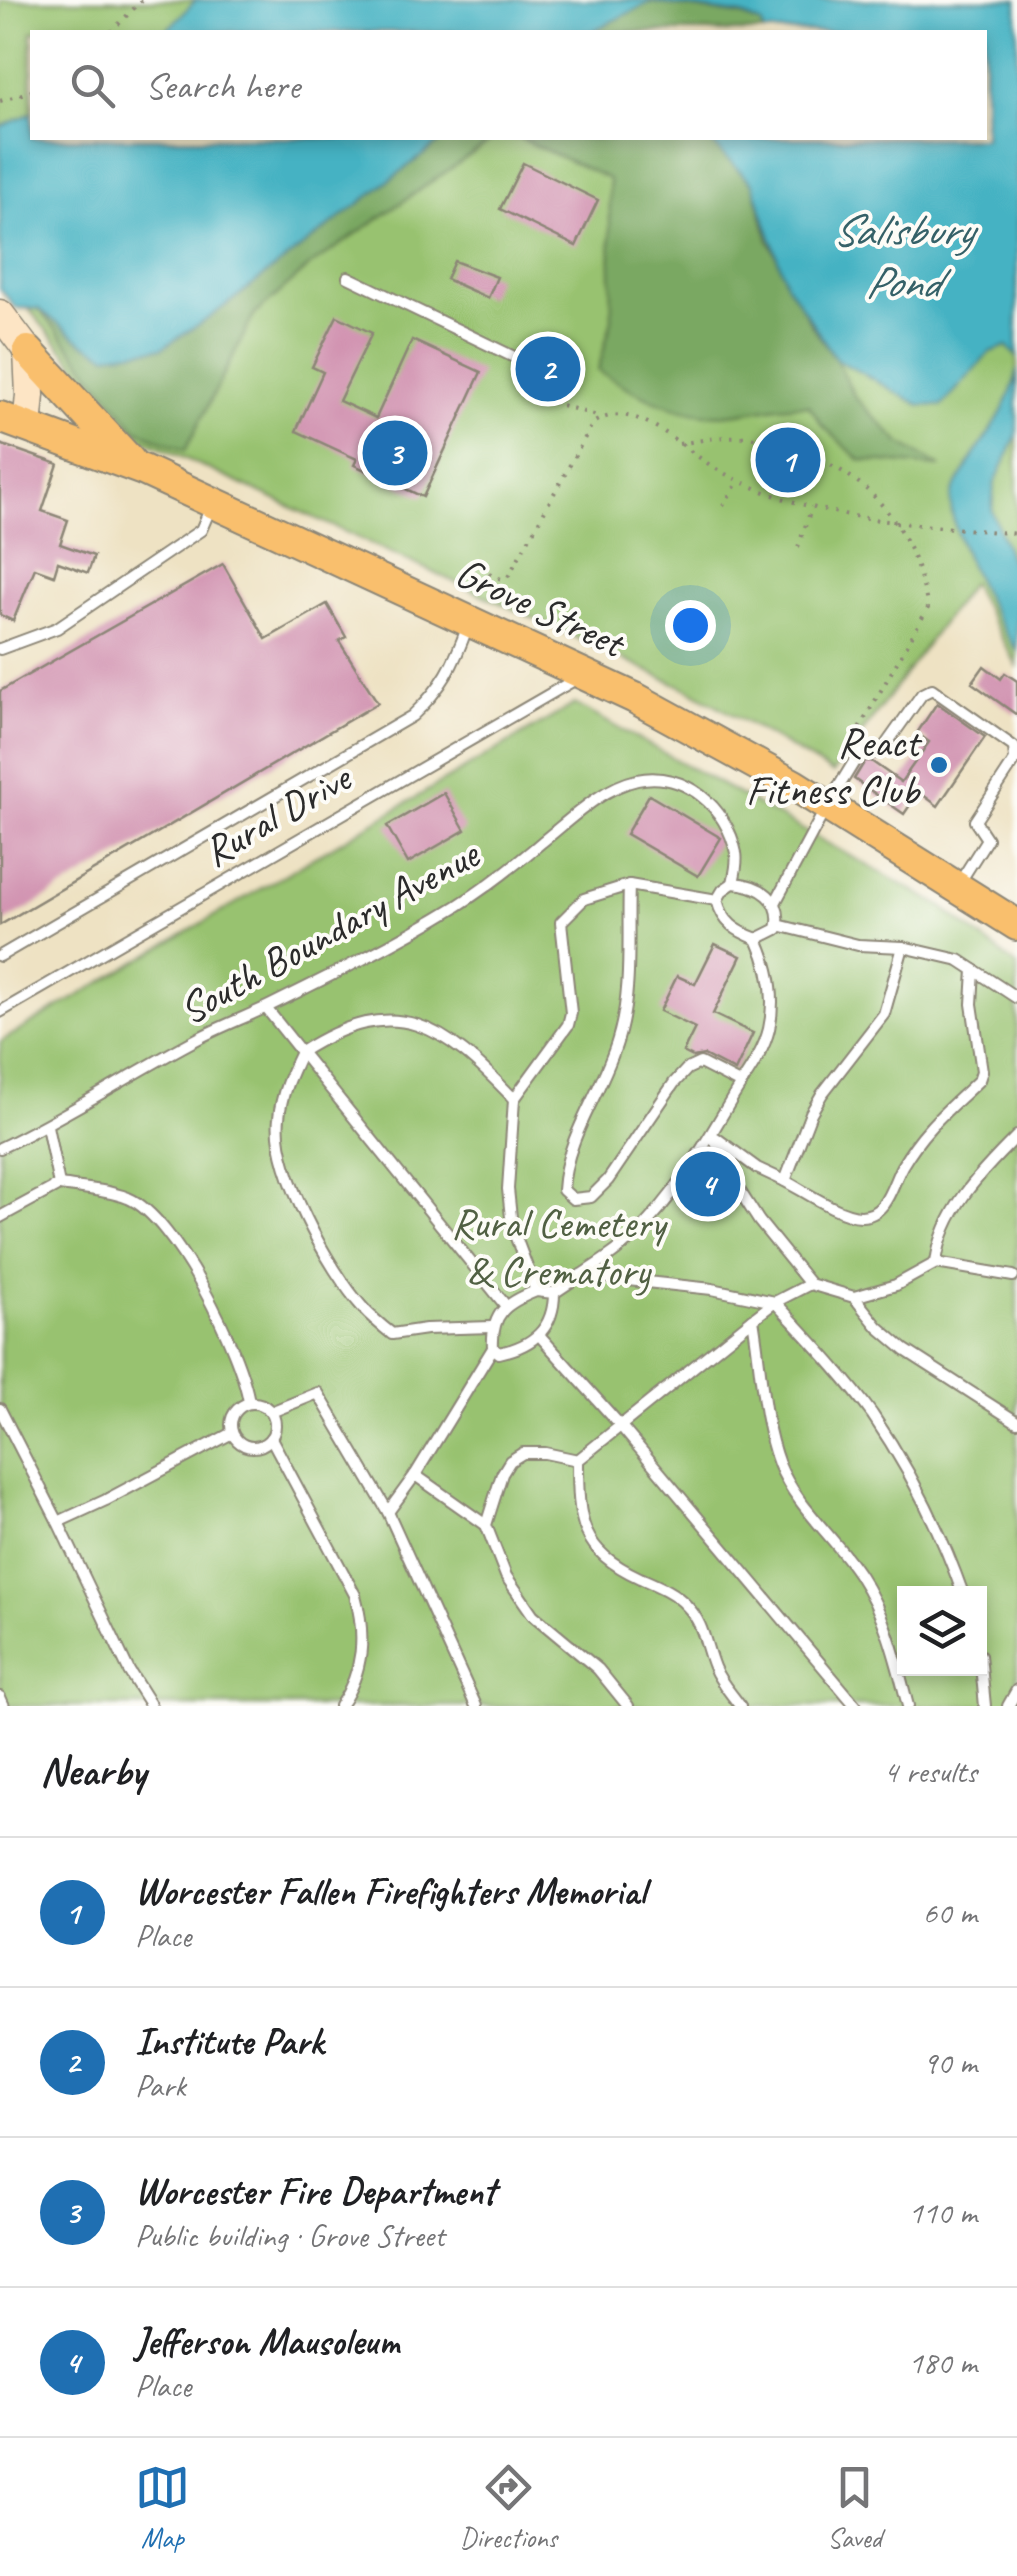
<!DOCTYPE html>
<meta charset="utf-8">
<style>
:root{--surface:#fff;--page:#f6f6f6;--text:#202124;--muted:#757577;--line:#e0e0e0;--accent:#1f6fb2}
body{margin:0;font-family:Caveat,sans-serif;background:var(--page);color:var(--text)}
.controls{position:absolute;right:30px;bottom:30px;display:grid;overflow:hidden;border-radius:0px;box-shadow:0 5px 15px #0003}
.controls button{width:90px;height:90px;display:grid;place-items:center;padding:0;border:0;border-bottom:2px solid var(--line);background:var(--surface);color:var(--text);font:50px sans-serif}
.you{position:absolute;left:690px;top:625px;width:35px;height:35px;margin:-25px;border:8px solid #fff;border-radius:50%;background:#1a73e8;box-shadow:0 0 0 15px #1a73e833}
.badge{display:grid;place-items:center;width:65px;height:65px;border-radius:50%;background:var(--accent);color:#fff;font-size:32px;font-weight:700}
.pin{position:absolute;translate:-50% -50%;border:5px solid #fff;box-shadow:0 2px 10px #0006}
.list{margin:0;padding:0;list-style:none}
h2{display:flex;justify-content:space-between;align-items:center;height:130px;margin:0;padding:0 40px;font-size:42px}
h2 small{font-size:32px;font-weight:400;color:var(--muted)}
.list li{display:grid;grid-template-columns:65px 1fr auto;gap:30px;align-items:center;box-sizing:border-box;height:150px;padding:0 40px;border-top:2px solid var(--line)}
.list b{display:block;font-size:38px;white-space:nowrap}
.list p{margin:0;font-size:32px;white-space:nowrap;color:var(--muted)}
.list em{font-size:32px;font-style:normal;color:var(--muted)}
.icon{flex:none;width:55px;height:55px;fill:none;stroke:currentColor;stroke-width:2;stroke-linecap:round;stroke-linejoin:round}
.map{position:relative;flex:none;width:1017px;height:1706px;overflow:hidden}
.search{position:absolute;background:var(--surface);box-shadow:0 5px 15px #0003;left:30px;right:30px;top:30px;height:110px;display:flex;align-items:center;gap:25px;box-sizing:border-box;padding:0 35px;border-radius:0px;color:var(--muted);font-size:38px}
.sheet{height:730px;background:var(--surface)}
nav{display:flex;justify-content:space-around;align-items:center;box-sizing:border-box;height:140px;border-top:2px solid var(--line);background:var(--surface);font-size:28px;color:var(--muted)}
nav a{display:grid;justify-items:center;gap:5px}
nav .on{color:var(--accent)}
.map>svg:first-child{display:block}
.green{fill:#98c26f;stroke:#62764d;stroke-width:2.5;fill-rule:evenodd}
.forest{fill:#7aa862;stroke:#526a46;stroke-width:2.5}
.water{fill:#45b2c3;stroke:#386e77;stroke-width:2.5}
.building{fill:#d090af}
.lines{fill:none;stroke-linecap:round;stroke-linejoin:round}
.lane-casing{stroke:#8c8677;stroke-width:14}
.secondary-casing{stroke:#8c8677;stroke-width:31}
.primary-casing{stroke:#8c8677;stroke-width:34}
.path{stroke:#8c8677;stroke-width:4;stroke-dasharray:2.5 8;stroke-linecap:butt}
.lane{stroke:#fff;stroke-width:10}
.secondary{stroke:#fde5c5;stroke-width:28}
.primary{stroke:#f9bf6d;stroke-width:30}
.poi-dot{fill:#1f6fb2;stroke:#fdfcf7;stroke-width:4}
.labels{text-anchor:middle;stroke-width:8;stroke-linejoin:round;paint-order:stroke}
.street-label{font-size:42px;fill:#2b2b2b;stroke:#fdfcf7}
.poi-label{font-size:42px;fill:#2b2b2b;stroke:#fdfcf7;text-anchor:end}
.park-label{font-size:42px;fill:#516043;stroke:#fdfcf7}
.water-label{font-size:45px;font-style:italic;fill:#356168;stroke:#fdfcf7}
</style>
<div class="map">
<svg width="1017" height="1706" viewBox="0 0 1017 1706">
<rect width="100%" height="100%" fill="#fdfcf7"/>
<filter id="ink" filterUnits="userSpaceOnUse"><feTurbulence type="fractalNoise" baseFrequency=".01" numOctaves="2"/><feDisplacementMap in="SourceGraphic" scale="20" xChannelSelector="R" yChannelSelector="G"/><feConvolveMatrix kernelMatrix="1 2 1 2 8 2 1 2 1" color-interpolation-filters="sRGB"/></filter>
<filter id="wash" filterUnits="userSpaceOnUse"><feTurbulence type="fractalNoise" baseFrequency=".0048" numOctaves="4" result="noise"/><feDisplacementMap in="SourceGraphic" scale="40" xChannelSelector="R" yChannelSelector="G"/><feGaussianBlur stdDeviation="2.25" result="paint"/><feColorMatrix in="noise" values="0 0 0 0 0 0 0 0 0 0 0 0 0 0 0 0 0 1.4 0 .05"/><feComposite in="paint" operator="in"/></filter>
<g filter="url(#wash)">
<rect width="100%" height="100%" fill="#eee2c3"/>
<!-- green -->
<g class="green">
<path d="M0,0h1017v666l-46,-83 -138,190 -141,-82 -556,-255 -136,-161zM32,32h952v106h-952z"/>
<path d="M575,704l366,202 76,60v740h-1017v-664zM904,1594h76v75h-76z"/>
</g>
<!-- forest -->
<g class="forest">
<path d="M651,2l91,14 20,8 2,8h-174z"/>
<path d="M445,138h50l-184,127 -57,50 -69,136 -48,-21 -98,-121 44,34 79,5 47,-30z"/>
<path d="M519,138h188l46,46 16,57 41,82 26,36 19,38 45,46 41,24 -81,-7 -38,-35 -13,-20c-31,0 -50,6 -78,9 -49,5 -92,-19 -133,-43l14,-52 -3,-140z"/>
</g>
<!-- water -->
<g class="water">
<path d="M196,0h821v357l-10,-11 -17,6 -48,54 -22,-1 -84,-46 -50,-76 -33,-99 -46,-46h277v-106h-220l-2,-8 -20,-9 -91,-13 -61,30h-425z"/>
<path d="M32,113v25h413l-236,180 -47,30 -55,7 -24,-12 -44,-34 -24,-1 -15,-20v-161z"/>
<path d="M1017,370v65l-23,50 -2,26 25,66v74c-19,-28 -74,-125 -65,-157 2,-7 8,-15 12,-21 19,-35 46,-63 53,-103z"/>
</g>
<g id="blocks">
<!-- building -->
<g class="building">
<path d="M523,163l75,37 -22,46 -76,-37z"/>
<path d="M454,261l43,16 -9,21 -42,-19z"/>
<path d="M337,316l35,17 -33,68 37,17 36,-78 69,32 -58,125 -69,-32 3,-6 -61,-28 27,-59 -11,-5z"/>
<path d="M0,444l58,20 -16,47 26,9 -8,24 34,12 -6,17 -30,-11 -4,13 -19,-7 -22,53 -13,-6z"/>
<path d="M223,564l43,75 61,-35 19,33 -7,4 39,62 -378,222v-234z"/>
<path d="M984,666l17,13 4,-6 12,8v34l-45,-32z"/>
<path d="M937,703l48,34 -47,69 -19,-14 -15,22 -50,-35 11,-18h6l30,21 28,-40 -12,-9z"/>
<path d="M444,793l21,37 -57,33 -21,-37z"/>
<path d="M649,795l72,43 -23,38 -72,-42z"/>
<path d="M715,944l26,12 -28,58 40,19 -18,38 -31,-16 -11,2 -10,-5 12,-24 -35,-17 17,-35 18,8z"/>
<path d="M701,1168l16,1 -2,31 -16,-1z"/>
</g>
</g>
</g>
<g filter="url(#ink)">
<use href="#blocks" fill-opacity="0" stroke="#8c8677" stroke-width="2.5"/>
<g class="lines">
<!-- lane casing -->
<g class="lane-casing">
<g id="lane">
<path d="M348,277l195,94"/>
<path d="M0,649l57,-21 144,-98 10,-23"/>
<path d="M733,883c27,2 51,16 44,46l-20,10c-21,-8 -34,-16 -40,-39l6,-10z"/>
<path d="M629,885c-2,51 4,104 -11,154 -15,52 -52,96 -55,151l10,9 18,-2 17,-17 66,-97 13,-14 13,-6 41,21"/>
<path d="M775,903l52,-97 33,-54 20,1 42,-59 10,-5 82,58 1,13 -40,61 12,18 -29,46"/>
<path d="M778,925l80,20 45,2 56,13 58,38"/>
<path d="M903,947l-19,67 -62,80 -11,19 -26,68c19,10 55,35 76,35 26,0 31,-32 41,-50 23,-39 45,-55 77,-86l3,-9 -10,-67 2,-34"/>
<path d="M0,956l412,-240c31,-29 42,-51 56,-91"/>
<path d="M266,1008l35,44c96,-61 142,-27 213,47"/>
<path d="M0,1012l576,-333"/>
<path d="M47,1126l12,59"/>
<path d="M712,1134l22,48 25,39 51,63 44,13 24,30 27,23 112,72"/>
<path d="M716,1138l41,30 28,13"/>
<path d="M0,1148c69,-33 132,-75 199,-110 23,-12 47,-21 70,-32 63,-31 128,-63 188,-100 30,-19 58,-41 85,-64 28,-22 59,-54 95,-62 47,-10 90,27 99,73 2,9 -1,20 -3,30"/>
<path d="M59,1185c22,3 48,5 69,13 48,20 113,154 121,204"/>
<path d="M0,1217l59,-32"/>
<path d="M936,1263l77,13"/>
<path d="M581,1275l131,14 63,13 35,-18"/>
<path d="M536,1291l-24,-64 -4,-38 6,-90 54,-74 3,-12 -10,-91 23,-23 45,-14 88,15"/>
<path d="M536,1291l18,2c0,36 -21,53 -55,60l-6,-5c-2,-35 13,-45 43,-57z"/>
<path d="M554,1293c27,-19 57,-35 81,-58 41,-39 70,-91 98,-138 13,-22 30,-43 36,-68 7,-31 1,-62 -12,-90"/>
<path d="M854,1297l42,-12 40,-22c6,-52 45,-91 81,-127"/>
<path d="M753,1319l22,-17c33,36 68,72 97,112 37,54 69,118 91,180"/>
<path d="M492,1327l-66,2 -34,5c-10,-8 -21,-17 -29,-26 -34,-38 -90,-139 -84,-190 2,-24 12,-45 22,-66l205,254"/>
<path d="M540,1336l80,89 236,281"/>
<circle cx="253" cy="1425" r="22"/>
<path d="M0,1409l58,113 71,149 22,35"/>
<path d="M271,1412l47,-19 70,119 88,194"/>
<path d="M271,1438l84,157c11,40 9,76 -15,111"/>
<path d="M578,1460l-33,-7h-22l-13,8 -8,13 -16,51 20,51 27,39 65,54 30,37"/>
<path d="M415,1475l71,50"/>
<path d="M388,1512l27,-37 78,-127"/>
<path d="M58,1522l48,-22 126,-67"/>
<path d="M980,1655l5,51"/>
<path d="M0,1697l4,9"/>
<path d="M740,1706c-9,-13 -20,-24 -26,-39 -9,-22 -10,-44 -28,-62 -12,-13 -30,-20 -46,-27 -60,-28 -62,-56 -62,-118l175,-141c8,47 9,100 26,145 18,44 56,73 81,112 26,40 36,84 48,130"/>
<path d="M1008,1706l9,-16"/>
</g>
</g>
<!-- secondary casing -->
<g class="secondary-casing">
<path id="secondary" d="M0,314l28,37 2,44 -3,32"/>
</g>
<!-- primary casing -->
<g class="primary-casing">
<g id="primary">
<path d="M28,351l102,110"/>
<path d="M0,417l143,53 492,228 159,87 223,140"/>
</g>
</g>
<!-- path -->
<g class="path">
<path d="M111,32l31,-32"/>
<path d="M0,101l32,-10"/>
<path d="M552,402l48,15"/>
<path d="M679,444c24,-4 51,-10 76,-6 12,1 25,7 37,11 80,25 120,78 136,159l-73,128"/>
<path d="M723,506l16,-26"/>
<path d="M798,547l14,-40"/>
<path d="M489,573l12,6 7,-2 85,-154c44,-28 90,28 127,48 95,52 193,52 297,63"/>
</g>
<!-- lane -->
<use href="#lane" class="lane"/>
<!-- secondary -->
<use href="#secondary" class="secondary"/>
<!-- primary -->
<use href="#primary" class="primary"/>
</g>
</g>
<!-- markers -->
<circle class="poi-dot" cx="939" cy="765" r="10"/>
<g class="labels">
<!-- street labels -->
<g class="street-label">
<text transform="translate(540 606) rotate(25)" y="15">Grove Street</text>
<text transform="translate(276 814) rotate(-30)" y="15">Rural Drive</text>
<text transform="translate(328 931) rotate(-29)" y="15">South Boundary Avenue</text>
</g>
<!-- poi labels -->
<g class="poi-label">
<text x="919" y="756">React<tspan x="919" dy="48">Fitness Club</tspan></text>
</g>
<!-- park labels -->
<g class="park-label">
<text x="558" y="1237">Rural Cemetery<tspan x="558" dy="48">&amp; Crematory</tspan></text>
</g>
<!-- water labels -->
<g class="water-label">
<text x="902" y="245">Salisbury<tspan x="902" dy="52">Pond</tspan></text>
</g>
</g>
</svg>
<div class="controls">
<button><svg class="icon" aria-label="layers" viewBox="0 0 24 24"><path d="M12 4l9 5-9 5-9-5zM3 14l9 5 9-5"/></svg></button>
</div>
<div class="you"></div>
<div class="pin badge" style="left:788px;top:460px">1</div>
<div class="pin badge" style="left:548px;top:369px">2</div>
<div class="pin badge" style="left:395px;top:453px">3</div>
<div class="pin badge" style="left:708px;top:1184px">4</div>
<div class="search"><svg class="icon" aria-label="search" viewBox="0 0 24 24"><circle cx="10" cy="10" r="6"/><path d="M15 15l6 6"/></svg>Search here</div>
</div>
<section class="sheet">
<h2>Nearby<small>4 results</small></h2>
<ul class="list">
<li><span class="badge">1</span><div><b>Worcester Fallen Firefighters Memorial</b><p>Place</p></div><em>60 m</em></li>
<li><span class="badge">2</span><div><b>Institute Park</b><p>Park</p></div><em>90 m</em></li>
<li><span class="badge">3</span><div><b>Worcester Fire Department</b><p>Public building · Grove Street</p></div><em>110 m</em></li>
<li><span class="badge">4</span><div><b>Jefferson Mausoleum</b><p>Place</p></div><em>180 m</em></li>
</ul>
</section>
<nav>
<a class="on"><svg class="icon" aria-label="map" viewBox="0 0 24 24"><path d="M3 6l6-2 6 2 6-2v14l-6 2-6-2-6 2zM9 4v14M15 6v14"/></svg>Map</a>
<a><svg class="icon" aria-label="directions" viewBox="0 0 24 24"><path d="M12 3l9 9-9 9-9-9zM9 14v-3h6M13 9l2 2-2 2"/></svg>Directions</a>
<a><svg class="icon" aria-label="saved" viewBox="0 0 24 24"><path d="M7 4h10v16l-5-4-5 4z"/></svg>Saved</a>
</nav>
